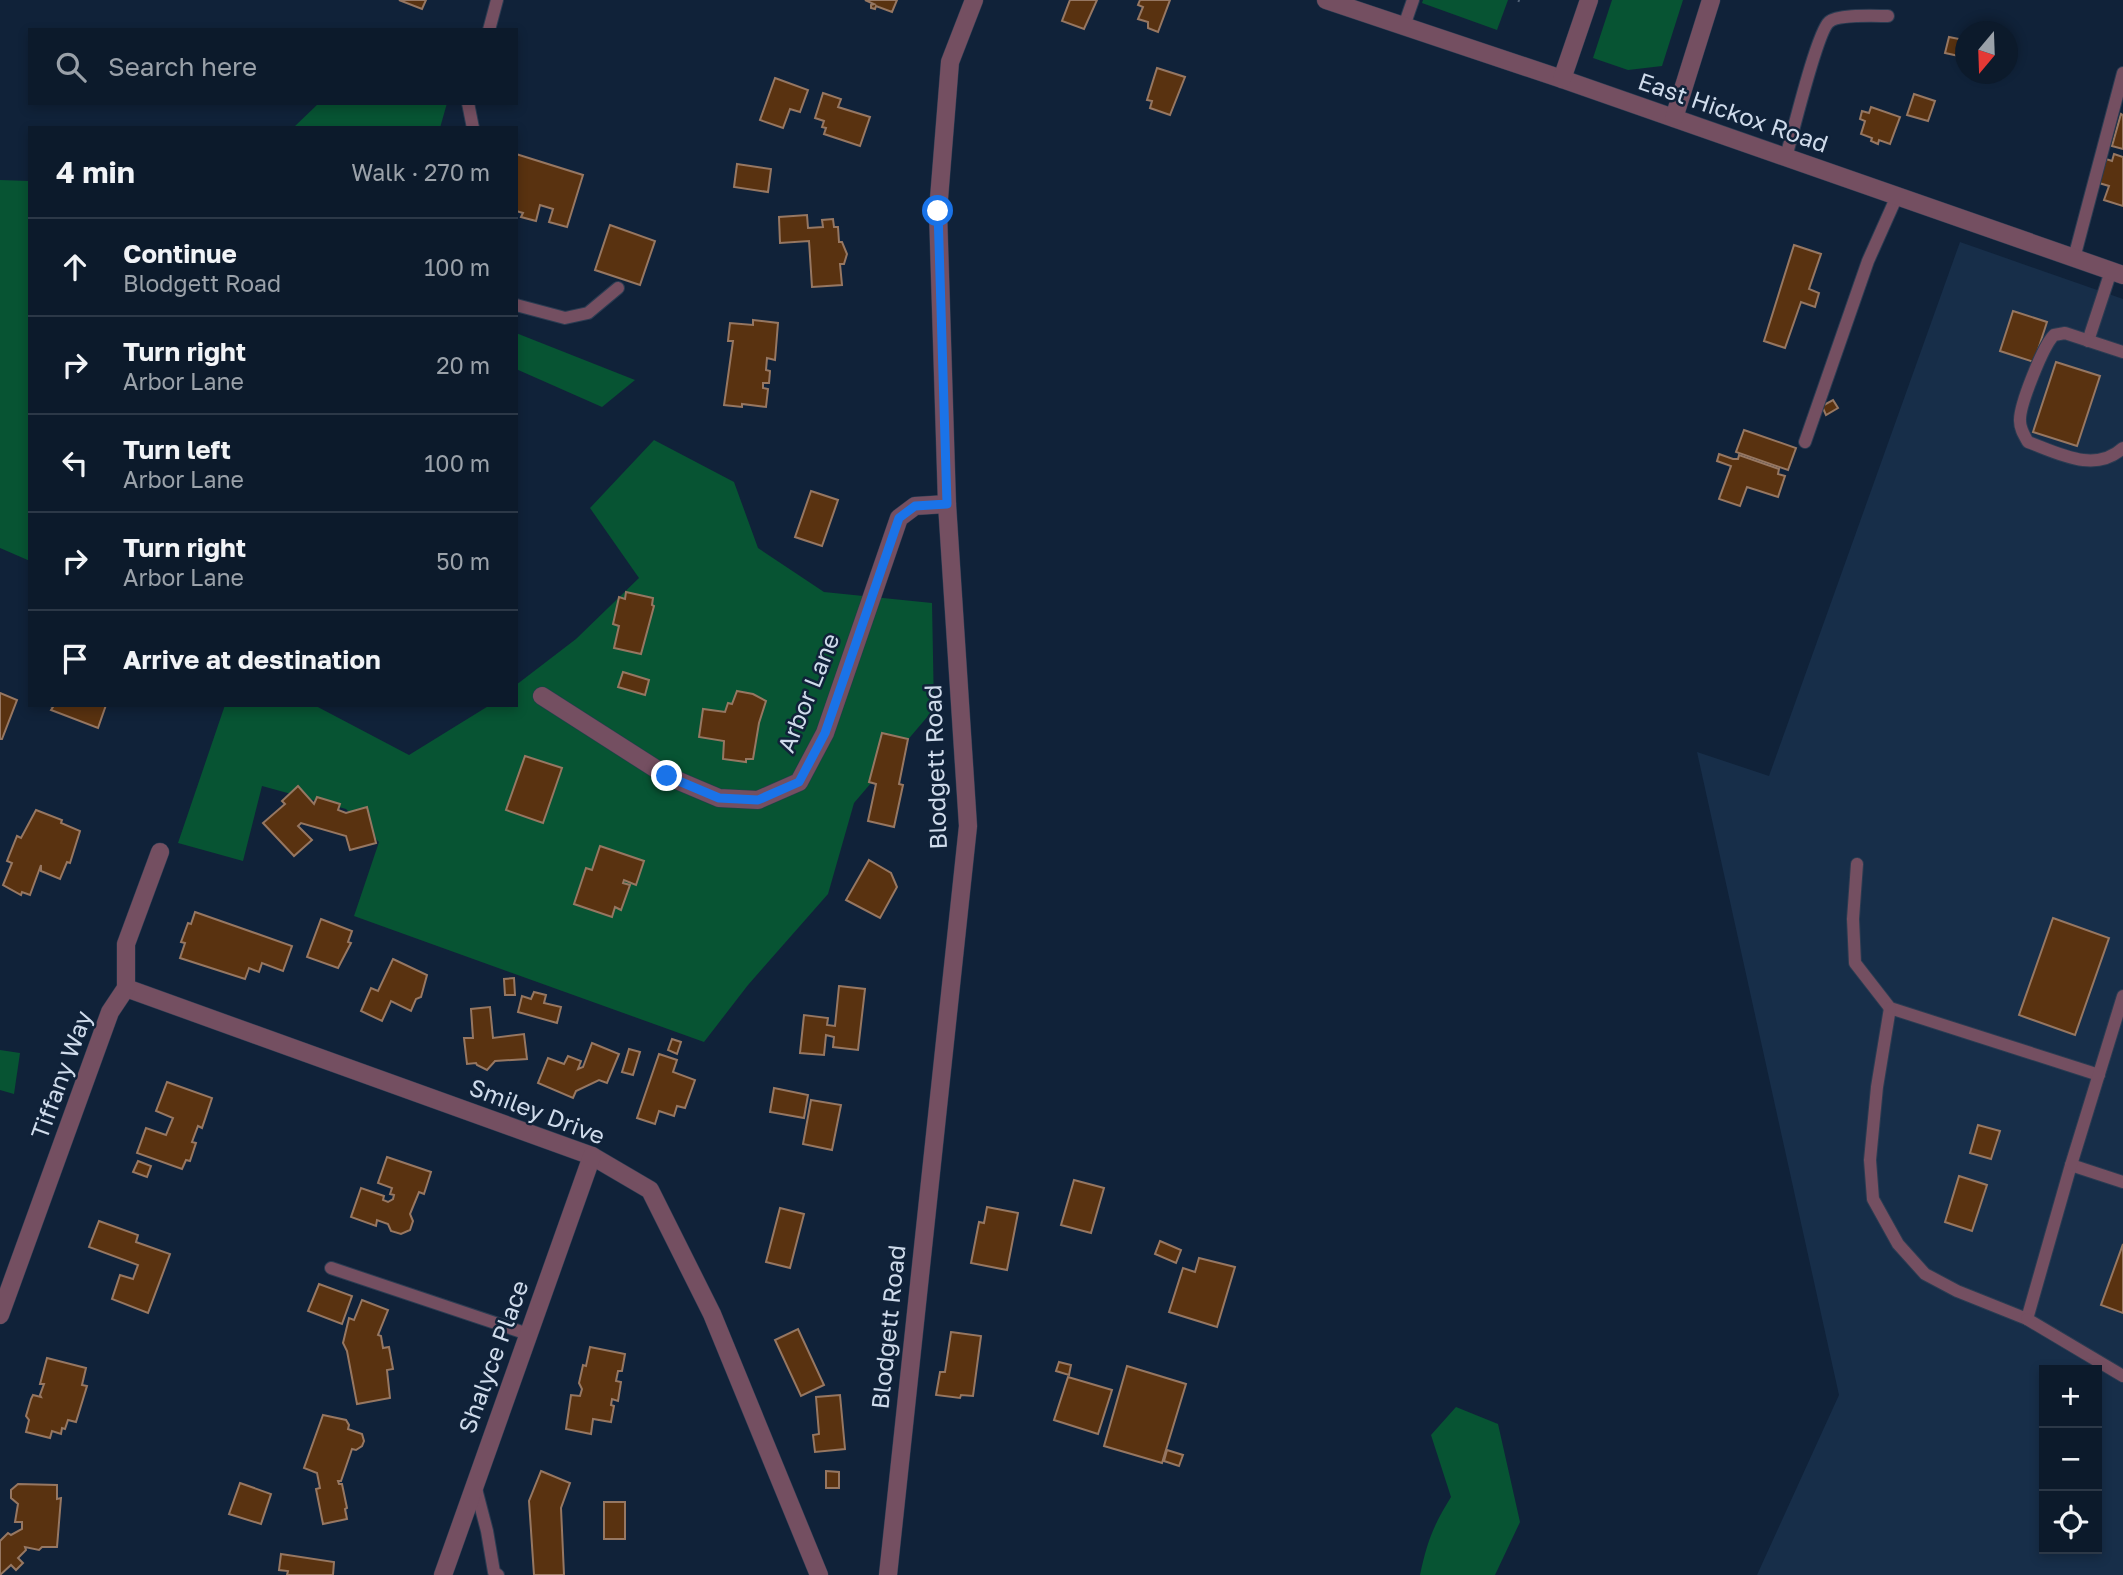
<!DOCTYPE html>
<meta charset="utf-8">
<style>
:root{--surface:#0c1a2b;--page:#1a2737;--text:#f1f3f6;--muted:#9aa1a9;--line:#2c3847}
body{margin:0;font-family:"Golos Text",sans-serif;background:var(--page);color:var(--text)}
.controls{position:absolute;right:21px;bottom:21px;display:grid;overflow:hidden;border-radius:0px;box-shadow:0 4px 10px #0003}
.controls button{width:63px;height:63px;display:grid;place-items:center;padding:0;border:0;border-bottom:2px solid var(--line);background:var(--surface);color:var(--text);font:35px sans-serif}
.compass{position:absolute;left:1955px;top:21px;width:63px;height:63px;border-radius:50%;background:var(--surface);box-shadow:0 4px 10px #0003;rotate:199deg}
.stop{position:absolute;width:21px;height:21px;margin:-16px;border:5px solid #1a73e8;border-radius:50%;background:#fff}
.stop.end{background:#1a73e8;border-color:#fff;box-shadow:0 2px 7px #0008}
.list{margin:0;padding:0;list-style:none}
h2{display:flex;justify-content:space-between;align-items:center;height:91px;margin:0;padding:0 28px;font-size:30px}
h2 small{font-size:23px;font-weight:400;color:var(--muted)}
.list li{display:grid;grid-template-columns:46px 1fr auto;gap:21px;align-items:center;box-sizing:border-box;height:98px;padding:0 28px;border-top:2px solid var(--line)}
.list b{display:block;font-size:26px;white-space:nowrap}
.list p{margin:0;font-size:23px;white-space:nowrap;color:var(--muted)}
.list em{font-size:23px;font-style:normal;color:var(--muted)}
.icon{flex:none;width:38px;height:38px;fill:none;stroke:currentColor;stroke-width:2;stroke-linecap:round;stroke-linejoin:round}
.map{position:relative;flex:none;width:2123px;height:1575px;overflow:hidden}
.search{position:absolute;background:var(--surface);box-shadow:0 4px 10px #0003;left:28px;top:28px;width:490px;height:77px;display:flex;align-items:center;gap:18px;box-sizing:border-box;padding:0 24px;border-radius:0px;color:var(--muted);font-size:26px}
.panel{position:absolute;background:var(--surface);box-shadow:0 4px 10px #0003;left:28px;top:126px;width:490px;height:581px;border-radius:0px}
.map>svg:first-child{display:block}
.built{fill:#172e49;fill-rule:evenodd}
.green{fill:#075433}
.building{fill:#593210;stroke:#967762;stroke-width:2}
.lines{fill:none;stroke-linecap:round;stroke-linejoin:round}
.service-casing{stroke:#2b3c52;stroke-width:14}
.minor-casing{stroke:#2b3c52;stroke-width:19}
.path{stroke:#516176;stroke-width:3.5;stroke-dasharray:2 5;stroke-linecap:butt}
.service{stroke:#744f61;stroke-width:12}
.minor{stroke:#744f61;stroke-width:18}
.route{stroke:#1a73e8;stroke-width:9}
.labels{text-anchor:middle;stroke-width:5;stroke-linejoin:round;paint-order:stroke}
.street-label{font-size:24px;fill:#cfdbeb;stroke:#102239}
</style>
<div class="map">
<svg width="2123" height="1575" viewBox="0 0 2123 1575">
<rect width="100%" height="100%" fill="#102239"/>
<!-- built -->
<path class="built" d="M1960,242l163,57v1276h-366l82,-180 -142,-643 72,24zM2044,1370h53v179h-53z"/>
<!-- green -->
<g class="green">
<path d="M1423,0h85l-11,30 -75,-27z"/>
<path d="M1612,0h71l-21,66 -34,4 -35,-12z"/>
<path d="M319,103h128l-7,25h-147z"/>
<path d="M0,180l30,1v380l-30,-13z"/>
<path d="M516,333l119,47 -33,27 -86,-38z"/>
<path d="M654,440l80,42 24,66 66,44 108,11 2,106 -80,94 -26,91 -80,91 -44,57 -350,-126 25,-74 -33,-33 -84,-23 -19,75 -65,-18 47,-138h89l95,50 81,-50h26v-20l60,-46 63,-61 -49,-70z"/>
<path d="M0,1050l20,3 -6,41 -14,-4z"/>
<path d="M1456,1407l42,17 22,98 -25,53h-75c7,-33 13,-49 31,-78l-20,-62z"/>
</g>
<!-- building -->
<g class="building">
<path d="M399,0h27l-4,9z"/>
<path d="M865,0h32l-5,12 -16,-6 -1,3 -4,-1v-3l3,-1z"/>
<path d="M1070,0h27l-13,29 -22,-8z"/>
<path d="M1140,0h30l-12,32 -10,-4v-6l-10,-3 5,-12 -5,-2z"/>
<path d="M1949,37l15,3 -5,16 -14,-3z"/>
<path d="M1157,68l28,9 -15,38 -20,-7 2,-7 -5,-1z"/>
<path d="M775,78l33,12 -8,22 -10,-3 -7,19 -23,-8z"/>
<path d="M823,93l18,6 -3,8 32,10 -10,29 -36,-12 2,-6 -4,-1 2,-6 -9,-3z"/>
<path d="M1914,94l21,7 -7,20 -21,-6z"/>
<path d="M1871,107l29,10 -10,27 -11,-4 -1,4 -7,-3 1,-3 -11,-4 4,-13 -5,-2 2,-8 7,2z"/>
<path d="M2121,114l2,1v34l-11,-3z"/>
<path d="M516,154l67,21 -16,52 -18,-5 4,-13 -13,-4 -4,16 -15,-4 2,-4 -7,-2z"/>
<path d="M2114,154l9,3v49l-19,-6 5,-14 -10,-3 7,-24 6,2z"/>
<path d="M737,164l34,5 -3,23 -34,-5z"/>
<path d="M807,215l1,13 15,-1 -1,-7 11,-1 1,8h4l1,15h3l5,12 -3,10h-4l2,21 -30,2 -3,-46 -29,2 -1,-26z"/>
<path d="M610,225l45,16 -15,44 -45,-15z"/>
<path d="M1794,245l27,9 -12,35 10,4 -4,14 -14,-5 -16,46 -21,-7z"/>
<path d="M2013,311l34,11 -13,40 -34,-11z"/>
<path d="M753,320l25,3 -3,37 -8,-2 -1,12 4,1 -1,12h-6v5l5,1 -2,18 -24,-3v3l-18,-2 9,-64h-5l2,-18 23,2z"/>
<path d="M2056,362l44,14 -23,70 -44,-14z"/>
<path d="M1833,400l5,8 -12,7 -4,-9z"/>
<path d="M1744,430l52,18 -8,22 -52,-18z"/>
<path d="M1719,454l14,5h5l1,-4 40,14 -1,5 7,2 -7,21 -31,-10 -7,19 -21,-7 12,-33 -14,-5z"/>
<path d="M811,491l27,9 -16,46 -27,-9z"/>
<path d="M626,592l27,6 -1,7 2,1 -13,48 -27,-6 5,-22 -6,-2 6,-27 6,2z"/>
<path d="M623,672l26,8 -4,15 -27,-8z"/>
<path d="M737,691l16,3 13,7 -7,22 -6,36h-7v3l-23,-3 1,-18 -25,-4 4,-28 22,3 3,-9 4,1z"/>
<path d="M0,693l17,7 -15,39h-2z"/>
<path d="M48,705h58l-8,23 -47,-18 2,-3z"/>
<path d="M882,733l26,6 -9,45 4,1 -9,42 -26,-6 8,-37 -7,-2z"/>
<path d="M525,756l37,12 -19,55 -37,-13z"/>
<path d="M298,786l16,18 3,-7 23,7 -2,6 8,3 21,-6 9,36 -26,7 -4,-14 -45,-13 -3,3 14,14 -18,16 -31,-33 22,-19 -3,-3z"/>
<path d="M36,810l26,10 -1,3 19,8 -10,32 -3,-1 -7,17 -19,-8v-6l-11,30 -8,-3 -1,3 -18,-10 9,-22 -5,-2 10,-25 4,2z"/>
<path d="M600,846l44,15 -8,24 -12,-5 -1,3 7,2 -9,25 -6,-3 -3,10 -38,-13 12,-36 6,2z"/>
<path d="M869,860l22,13 6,14 -17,31 -34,-18z"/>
<path d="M195,912l97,34 -9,25 -21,-8 -3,9 -10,-4 -4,11 -65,-21 5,-15 -4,-1 7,-19 3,1z"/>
<path d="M2053,918l56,20 -34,97 -56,-20z"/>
<path d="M321,919l31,12 -4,11 3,1 -13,25 -31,-11z"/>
<path d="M393,959l34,16 -6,22 -5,2 -5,12 -20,-10 -9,20 -21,-10 10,-23 7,3z"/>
<path d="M514,978l1,17h-10l-1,-16z"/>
<path d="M839,986l26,3 -7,61 -25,-3 1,-10 -8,-2 -2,20 -24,-2 4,-38 24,3 -1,7 8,1z"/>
<path d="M534,992l12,3 -2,8 17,4 -4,16 -39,-11 4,-16 9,3z"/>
<path d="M490,1007l3,31 31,-4 3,25 -32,2 -8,9 -10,-5 -1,-2 -9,1 -3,-26h9l-2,-29z"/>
<path d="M672,1039l9,3 -4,12 -9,-4z"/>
<path d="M592,1043l27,11 -12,29 -8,-3 -23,11 -3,7 -35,-15 10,-25 16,6 4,-8 13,5 -3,8 5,-2z"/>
<path d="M629,1049l11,3 -7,23 -11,-3z"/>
<path d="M659,1054l18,6 -4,12 22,8 -10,28 -8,-2 -3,10 -15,-5 -4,13 -18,-6z"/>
<path d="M167,1082l45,16 -10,30 -4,-2 -6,16 4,1 -6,18 -4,-1 -4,9 -45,-16 9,-25 20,7 7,-17 -17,-7z"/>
<path d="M774,1088l34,7 -4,23 -34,-6z"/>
<path d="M811,1100l30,5 -9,45 -29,-6z"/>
<path d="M1978,1125l22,6 -9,28 -21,-6z"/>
<path d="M387,1157l44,15 -7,22 -5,-2 -9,22 3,7 -3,9 -9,4 -10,-3 -3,-7 -11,-4 -1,6 -25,-9 10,-29 23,8 -1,4 5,2 5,-3 1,-4 -4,-1 2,-6 -14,-5z"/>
<path d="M138,1161l13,5 -4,11 -14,-5z"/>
<path d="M1959,1176l28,9 -15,46 -27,-9z"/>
<path d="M1074,1180l30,8 -13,45 -30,-8z"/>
<path d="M987,1207l31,6 -11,57 -36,-7 8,-41 5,1z"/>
<path d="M780,1208l24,6 -14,54 -24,-6z"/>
<path d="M99,1221l39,14 -2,7 34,12 -22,59 -36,-14 8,-24 13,4 5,-14 -49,-18z"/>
<path d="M1160,1241l21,9 -5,13 -21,-9z"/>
<path d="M2123,1244v69l-22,-8z"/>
<path d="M1199,1258l36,9 -18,60 -48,-15 14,-44 12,4z"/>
<path d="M319,1284l33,12 -10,28 -34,-13z"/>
<path d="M362,1300l26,10 -10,25 3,1 2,12 6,-1 4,22 -6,1 3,28 -33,6 -10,-53 -4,-8 6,-25 5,2z"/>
<path d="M798,1329l26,56 -23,11 -26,-56z"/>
<path d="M951,1332l30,4 -8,60 -12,-1 -1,3 -24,-3 4,-23h5z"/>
<path d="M590,1347l35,7 -3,17h-4l-2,10 5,1 -3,19 -6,-2 -1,6 3,1 -3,16 -18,-3 -2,15 -25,-5 5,-34 9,1 2,-7 -3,-6 4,-18 3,1z"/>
<path d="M47,1358l39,10 -4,17 5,1 -11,36 -8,-2 -3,9 -3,-1 -1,6 -9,-3 -2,7 -24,-6 3,-12 -3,-4 5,-17 2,-4 8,2 -1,-2 4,-11h-4z"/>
<path d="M1059,1362l12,3 -2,10 -13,-4z"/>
<path d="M1127,1366l59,18 -24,79 -58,-17z"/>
<path d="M1068,1377l44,13 -14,44 -44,-14z"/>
<path d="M840,1395l5,54 -30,3 -2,-17 6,-1 -3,-37z"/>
<path d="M323,1415l23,5 3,5 -1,4 14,5 2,7 -2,5 -6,4 -4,-1 -11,32h-3l1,3h3l5,24 -2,1 2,10 -24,5 -7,-35 4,-1 -3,-15 -13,-5z"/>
<path d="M1167,1450l16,5 -4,11 -15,-5z"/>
<path d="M541,1471l29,12 -9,25 3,67h-30l-5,-74z"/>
<path d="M826,1471l13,1v16h-13z"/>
<path d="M240,1483l31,11 -10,30 -32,-10z"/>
<path d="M18,1484l39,1v14l4,-1 -4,49h-15l-3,3 -14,-3 1,3 -8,8 5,5 -7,7 -5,-5 -11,10v-34l8,-8 3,2 11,-6v-7h-7l3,-18 -7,-6v-8z"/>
<rect x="604" y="1502" width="21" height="37"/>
<path d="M281,1554l53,8 -1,13h-46l1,-4 -9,-1z"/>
</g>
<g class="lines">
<!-- service casing -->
<g class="service-casing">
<g id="service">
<path d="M1404,26l9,-26"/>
<path d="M489,30l8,-30"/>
<path d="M468,103l5,25"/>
<path d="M1786,157c6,-21 31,-125 43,-135 9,-8 46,-6 59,-6"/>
<path d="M2074,258l49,-185"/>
<path d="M516,305l49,13 23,-5 30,-25"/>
<path d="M2088,341l23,-70"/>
<path d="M2123,352l-58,-19 -11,2c-11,11 -35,71 -34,86 0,8 4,14 8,21 30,11 67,32 95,6"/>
<path d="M1805,442l63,-181 29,-65"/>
<path d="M1857,864l-4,55 2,44 35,45 209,67"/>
<path d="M1890,1008l-13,79 -7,73 3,39 25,45 27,30 32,17 70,28 44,-154 52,17"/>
<path d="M2071,1165l52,-169"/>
<path d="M331,1268l197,66"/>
<path d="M2027,1319l96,57"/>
<path d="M475,1485l12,46 7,41 4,3"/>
</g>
</g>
<!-- minor casing -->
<g class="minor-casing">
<g id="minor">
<path d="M1326,0l236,79 561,196"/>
<path d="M1562,79l27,-79"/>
<path d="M1674,118l37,-118"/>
<path d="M542,696l125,80 52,22 39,2 41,-18 26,-49 74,-215 16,-12 32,-2"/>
<path d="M126,988l466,168 58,34 62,124 107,261"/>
<path d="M0,1315l110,-303 16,-24v-44l34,-92"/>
<path d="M443,1575l149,-419"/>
<path d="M888,1575l80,-749 -21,-322 -9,-293 12,-149 24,-62"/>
</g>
</g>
<!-- path -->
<path class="path" d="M1518,0l3,1"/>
<!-- service -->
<use href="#service" class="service"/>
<!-- minor -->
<use href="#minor" class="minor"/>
</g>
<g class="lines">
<!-- route -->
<path class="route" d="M667,776l52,22 39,2 41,-18 26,-49 74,-215 16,-12 32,-2 -9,-293"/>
</g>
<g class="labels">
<!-- street labels -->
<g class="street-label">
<text transform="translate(1733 113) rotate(19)" y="8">East Hickox Road</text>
<text transform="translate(809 693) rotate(-68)" y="8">Arbor Lane</text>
<text transform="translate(936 767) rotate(-92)" y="8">Blodgett Road</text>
<text transform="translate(62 1075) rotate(-70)" y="8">Tiffany Way</text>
<text transform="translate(537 1112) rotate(21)" y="8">Smiley Drive</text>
<text transform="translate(889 1327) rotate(-84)" y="8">Blodgett Road</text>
<text transform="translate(494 1357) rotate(-70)" y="8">Shalyce Place</text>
</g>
</g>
</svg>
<div class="controls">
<button>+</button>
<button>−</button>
<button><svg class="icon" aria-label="locate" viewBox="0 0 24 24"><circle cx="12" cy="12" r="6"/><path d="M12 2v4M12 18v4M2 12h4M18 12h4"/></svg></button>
</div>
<svg class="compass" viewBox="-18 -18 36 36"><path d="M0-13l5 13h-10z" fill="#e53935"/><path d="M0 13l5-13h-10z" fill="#9aa1a9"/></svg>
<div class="stop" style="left:938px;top:211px"></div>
<div class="stop end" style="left:667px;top:776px"></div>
<div class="search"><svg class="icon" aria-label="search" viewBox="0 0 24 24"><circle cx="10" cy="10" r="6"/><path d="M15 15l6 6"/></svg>Search here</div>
<section class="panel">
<h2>4 min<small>Walk · 270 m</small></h2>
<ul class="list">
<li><svg class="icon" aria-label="ahead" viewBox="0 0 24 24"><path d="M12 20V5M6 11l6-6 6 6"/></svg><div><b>Continue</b><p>Blodgett Road</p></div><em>100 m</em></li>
<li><svg class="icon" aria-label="right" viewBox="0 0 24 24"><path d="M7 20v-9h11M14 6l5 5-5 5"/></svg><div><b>Turn right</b><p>Arbor Lane</p></div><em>20 m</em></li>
<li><svg class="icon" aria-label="left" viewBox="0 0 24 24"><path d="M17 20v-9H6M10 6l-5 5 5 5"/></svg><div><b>Turn left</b><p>Arbor Lane</p></div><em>100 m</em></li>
<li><svg class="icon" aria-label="right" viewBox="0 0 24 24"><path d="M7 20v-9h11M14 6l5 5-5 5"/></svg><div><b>Turn right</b><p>Arbor Lane</p></div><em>50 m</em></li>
<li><svg class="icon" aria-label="arrive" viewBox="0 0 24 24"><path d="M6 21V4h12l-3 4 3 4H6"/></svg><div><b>Arrive at destination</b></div></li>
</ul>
</section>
</div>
